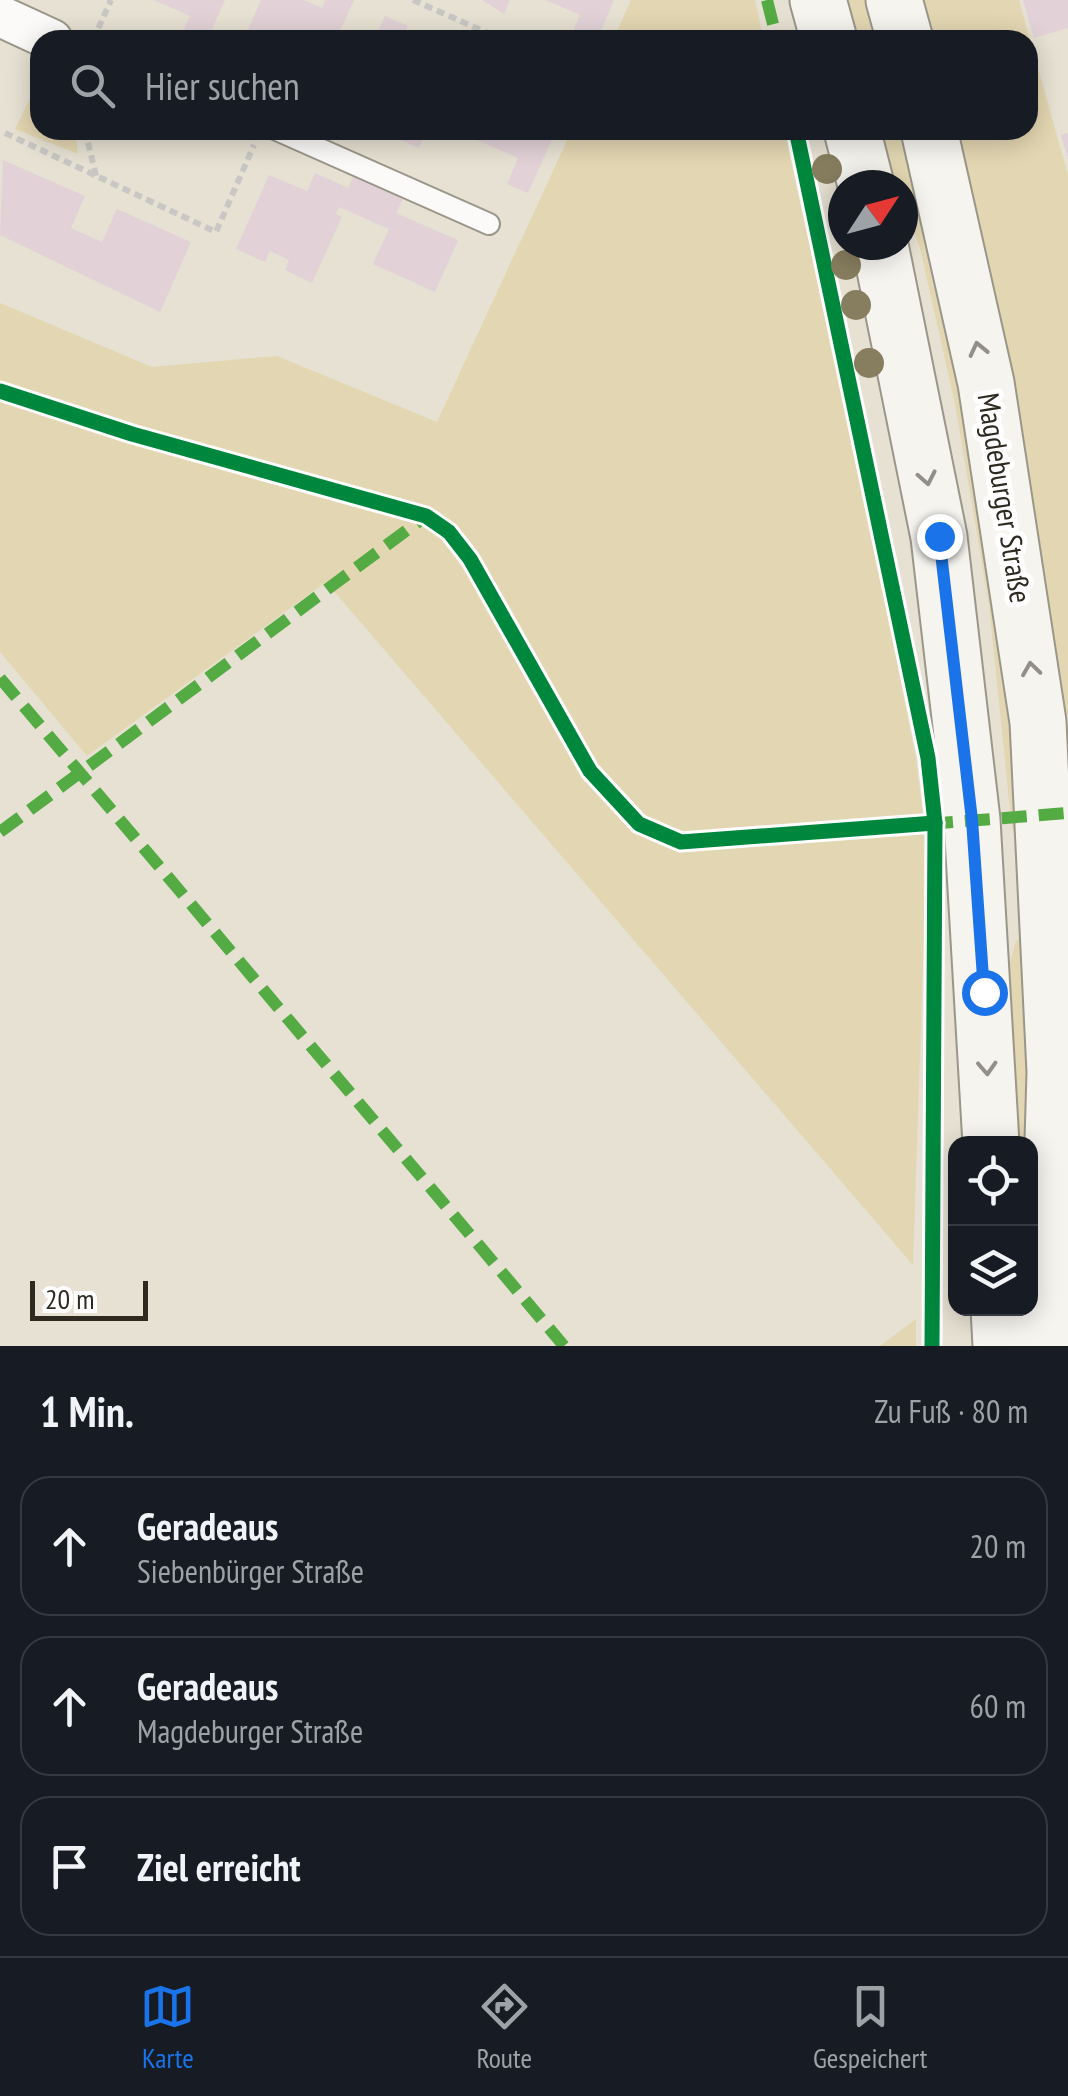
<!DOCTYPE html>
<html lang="de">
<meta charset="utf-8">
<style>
:root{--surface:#171b24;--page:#20242c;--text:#f1f3f6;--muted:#9ea1a6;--line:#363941;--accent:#1a73e8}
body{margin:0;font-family:"PT Sans Narrow",sans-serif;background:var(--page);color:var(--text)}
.controls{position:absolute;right:30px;bottom:30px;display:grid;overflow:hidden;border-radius:20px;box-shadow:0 5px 25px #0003}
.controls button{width:90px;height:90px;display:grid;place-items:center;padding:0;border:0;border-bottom:2px solid var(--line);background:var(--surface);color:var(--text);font:50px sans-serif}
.compass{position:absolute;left:828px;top:170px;width:90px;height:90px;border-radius:50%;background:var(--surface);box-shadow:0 5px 25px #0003;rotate:54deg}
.scale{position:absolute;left:30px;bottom:25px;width:118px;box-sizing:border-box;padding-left:10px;border:5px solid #2e2a20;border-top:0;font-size:28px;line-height:35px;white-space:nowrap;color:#2e2a20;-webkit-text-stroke:8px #fff;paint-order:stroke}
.stop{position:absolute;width:30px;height:30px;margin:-22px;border:8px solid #1a73e8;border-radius:50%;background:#fff}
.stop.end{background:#1a73e8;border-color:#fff;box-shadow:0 2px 10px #0008}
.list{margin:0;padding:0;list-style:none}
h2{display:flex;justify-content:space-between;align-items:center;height:130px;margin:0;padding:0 40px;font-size:42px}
h2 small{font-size:32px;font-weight:400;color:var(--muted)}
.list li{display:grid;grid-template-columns:65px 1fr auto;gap:30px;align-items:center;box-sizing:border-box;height:140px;margin:0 20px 20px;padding:0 20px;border:2px solid var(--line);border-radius:30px}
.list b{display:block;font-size:38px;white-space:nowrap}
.list p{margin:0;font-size:32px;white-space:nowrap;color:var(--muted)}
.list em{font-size:32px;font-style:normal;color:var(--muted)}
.icon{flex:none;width:55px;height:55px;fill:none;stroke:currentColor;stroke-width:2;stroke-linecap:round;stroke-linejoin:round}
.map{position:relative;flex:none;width:1068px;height:1346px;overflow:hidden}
.search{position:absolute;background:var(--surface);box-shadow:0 5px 25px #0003;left:30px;right:30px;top:30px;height:110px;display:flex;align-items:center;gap:25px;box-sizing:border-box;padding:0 35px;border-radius:30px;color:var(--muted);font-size:38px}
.sheet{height:610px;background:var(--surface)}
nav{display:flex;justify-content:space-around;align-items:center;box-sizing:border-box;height:140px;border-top:2px solid var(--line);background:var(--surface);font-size:28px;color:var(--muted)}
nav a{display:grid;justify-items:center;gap:5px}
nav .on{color:var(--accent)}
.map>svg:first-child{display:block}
.green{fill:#e3d6b2}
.building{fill:#e2d2d8}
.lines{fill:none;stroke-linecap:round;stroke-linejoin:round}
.service-casing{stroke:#9a968a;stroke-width:24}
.minor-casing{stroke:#9a968a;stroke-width:44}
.secondary-casing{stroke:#9a968a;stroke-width:59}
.path{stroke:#c8c7c3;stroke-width:6;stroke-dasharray:8 5;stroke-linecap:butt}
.service{stroke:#fbfaf8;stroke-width:20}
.minor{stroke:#fbfaf8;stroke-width:40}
.secondary{stroke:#f6f4ef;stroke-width:55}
.quiet{stroke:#54ab43;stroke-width:12;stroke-dasharray:25 12;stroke-linecap:butt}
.cycleway-casing{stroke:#fff;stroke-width:21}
.cycleway{stroke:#00873e;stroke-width:15}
.tree{fill:#877d5f}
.oneway{stroke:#928f88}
.route{stroke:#1a73e8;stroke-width:12}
.labels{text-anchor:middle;stroke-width:10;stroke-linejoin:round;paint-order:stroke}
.street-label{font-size:30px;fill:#2e2a20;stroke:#fff}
</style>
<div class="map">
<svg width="1068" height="1346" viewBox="0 0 1068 1346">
<rect width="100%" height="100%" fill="#e6e1d2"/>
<!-- green -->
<g class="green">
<path d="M631,0h124l9,40h-151z"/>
<path d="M839,0h29l17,40h-35z"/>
<path d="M917,0h102l49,175v541l-8,-15 -109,-571h77v-90h-100z"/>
<path d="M40,78v52h35l3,24 -63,-25z"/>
<path d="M572,130h212l72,324 60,305 11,85 -14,421 -587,-683 -239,174 -87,-104v-349l152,64 125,-11 160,66z"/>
<path d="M874,130h34l103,516 9,189 -8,-6 -23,-224 -34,-201 -35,-156 -17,-43v-20h-8z"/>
<path d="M1030,931l6,15 -3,393 -11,7 -4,-37 12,-1v-164l-17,-1 -5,-174 8,-28z"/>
<path d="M916,1319v27h-36z"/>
</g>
<!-- building -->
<g class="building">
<path d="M154,0h71l-18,40h-28l11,-24z"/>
<path d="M261,0h43l18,8 3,-8h29l-18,40h-85l-6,-3z"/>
<path d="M482,0h28l-6,14z"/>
<path d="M546,0h68l-17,40h-28l11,-25z"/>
<path d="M1023,0h45v28l-34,10z"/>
<path d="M385,16l23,10 -6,14h-28z"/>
<path d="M400,130h27l-8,18 -23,-10z"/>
<path d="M465,130h91l-28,63 -21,-9 11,-26 -55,-24z"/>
<path d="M1068,133v23h-1l-6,-21z"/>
<path d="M3,160l82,36 -14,32 31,14 15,-33 74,33 -31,70 -160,-77z"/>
<path d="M315,173l33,15 6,-14 50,23 -8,16 62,27 -23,52 -62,-28 16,-35 -50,-22 -3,7 6,3 -30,66 -27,-13 4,-10 -19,-9 -5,11 -29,-13 33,-74 38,16z"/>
</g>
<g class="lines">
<!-- service casing -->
<g class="service-casing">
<path id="service" d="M277,130l212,94"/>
</g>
<!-- minor casing -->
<g class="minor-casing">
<path id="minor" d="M0,16l52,24"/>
</g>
<!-- secondary casing -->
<g class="secondary-casing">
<g id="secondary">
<path d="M818,0l11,40"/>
<path d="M894,0l11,40"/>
<path d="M852,130l14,55"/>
<path d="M929,130l57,253 52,339 17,350 -8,274"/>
<path d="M880,245l59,292 33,283 19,324"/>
<path d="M999,1308l2,38"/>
</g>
</g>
<!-- path -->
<g class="path">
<path d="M413,0l91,40"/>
<path d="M93,40l18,-40"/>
<path d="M85,130l11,46"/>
<path d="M5,133l211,99 38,-87"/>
</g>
<!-- service -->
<use href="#service" class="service"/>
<!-- minor -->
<use href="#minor" class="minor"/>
<!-- secondary -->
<use href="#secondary" class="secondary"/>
<!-- quiet -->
<g class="quiet">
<path d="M767,0l10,40"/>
<path d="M0,678l564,668"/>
<path d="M928,824l140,-11"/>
<path d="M0,832l426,-316"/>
</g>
<!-- cycleway casing -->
<g class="cycleway-casing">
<g id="cycleway">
<path d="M796,130l132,628 7,65 -3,523"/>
<path d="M0,391l132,43 294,82 23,16 21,27 120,212 49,53 42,18 254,-19"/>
</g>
</g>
<!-- cycleway -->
<use href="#cycleway" class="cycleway"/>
</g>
<!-- trees -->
<g class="tree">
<circle cx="827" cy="169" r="15"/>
<circle cx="846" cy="265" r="15"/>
<circle cx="856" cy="305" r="15"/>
<circle cx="869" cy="363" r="15"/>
</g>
<!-- one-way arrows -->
<defs><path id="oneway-chevron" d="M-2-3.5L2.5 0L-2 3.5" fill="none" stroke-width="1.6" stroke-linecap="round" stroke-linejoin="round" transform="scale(2.5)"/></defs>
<g class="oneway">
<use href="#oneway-chevron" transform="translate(978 349) rotate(-103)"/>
<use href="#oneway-chevron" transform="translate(927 478) rotate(79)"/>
<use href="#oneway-chevron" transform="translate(1031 669) rotate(-98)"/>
<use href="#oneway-chevron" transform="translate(987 1068) rotate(87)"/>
</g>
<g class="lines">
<!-- route -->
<path class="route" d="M939,536l33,284 12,172"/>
</g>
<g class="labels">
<!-- street labels -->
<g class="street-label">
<text transform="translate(1004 498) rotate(81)" y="10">Magdeburger Straße</text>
</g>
</g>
</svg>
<div class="controls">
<button><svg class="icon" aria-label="locate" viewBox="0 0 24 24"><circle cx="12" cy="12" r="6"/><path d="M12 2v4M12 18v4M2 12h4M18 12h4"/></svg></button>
<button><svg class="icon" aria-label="layers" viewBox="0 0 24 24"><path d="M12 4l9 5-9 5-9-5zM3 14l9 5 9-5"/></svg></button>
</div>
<svg class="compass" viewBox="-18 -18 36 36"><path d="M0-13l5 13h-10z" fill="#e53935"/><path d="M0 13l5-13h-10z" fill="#9ea1a6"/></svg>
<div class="scale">20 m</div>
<div class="stop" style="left:984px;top:992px"></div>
<div class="stop end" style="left:939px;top:536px"></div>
<div class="search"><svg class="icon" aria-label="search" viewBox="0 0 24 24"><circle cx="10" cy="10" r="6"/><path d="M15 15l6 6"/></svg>Hier suchen</div>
</div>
<section class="sheet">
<h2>1 Min.<small>Zu Fuß · 80 m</small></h2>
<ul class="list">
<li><svg class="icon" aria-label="ahead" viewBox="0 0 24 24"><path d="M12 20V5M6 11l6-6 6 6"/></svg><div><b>Geradeaus</b><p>Siebenbürger Straße</p></div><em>20 m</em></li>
<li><svg class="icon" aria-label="ahead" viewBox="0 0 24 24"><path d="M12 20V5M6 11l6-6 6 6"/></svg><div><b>Geradeaus</b><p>Magdeburger Straße</p></div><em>60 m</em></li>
<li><svg class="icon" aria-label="arrive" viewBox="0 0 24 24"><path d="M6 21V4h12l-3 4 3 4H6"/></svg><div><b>Ziel erreicht</b></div></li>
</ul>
</section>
<nav>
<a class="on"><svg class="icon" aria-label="map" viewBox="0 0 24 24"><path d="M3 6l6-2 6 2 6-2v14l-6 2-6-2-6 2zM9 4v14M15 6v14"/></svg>Karte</a>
<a><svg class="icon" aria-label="directions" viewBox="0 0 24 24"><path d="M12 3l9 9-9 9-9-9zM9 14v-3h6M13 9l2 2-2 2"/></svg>Route</a>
<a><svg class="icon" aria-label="saved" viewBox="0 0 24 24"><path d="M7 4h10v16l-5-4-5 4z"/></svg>Gespeichert</a>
</nav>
